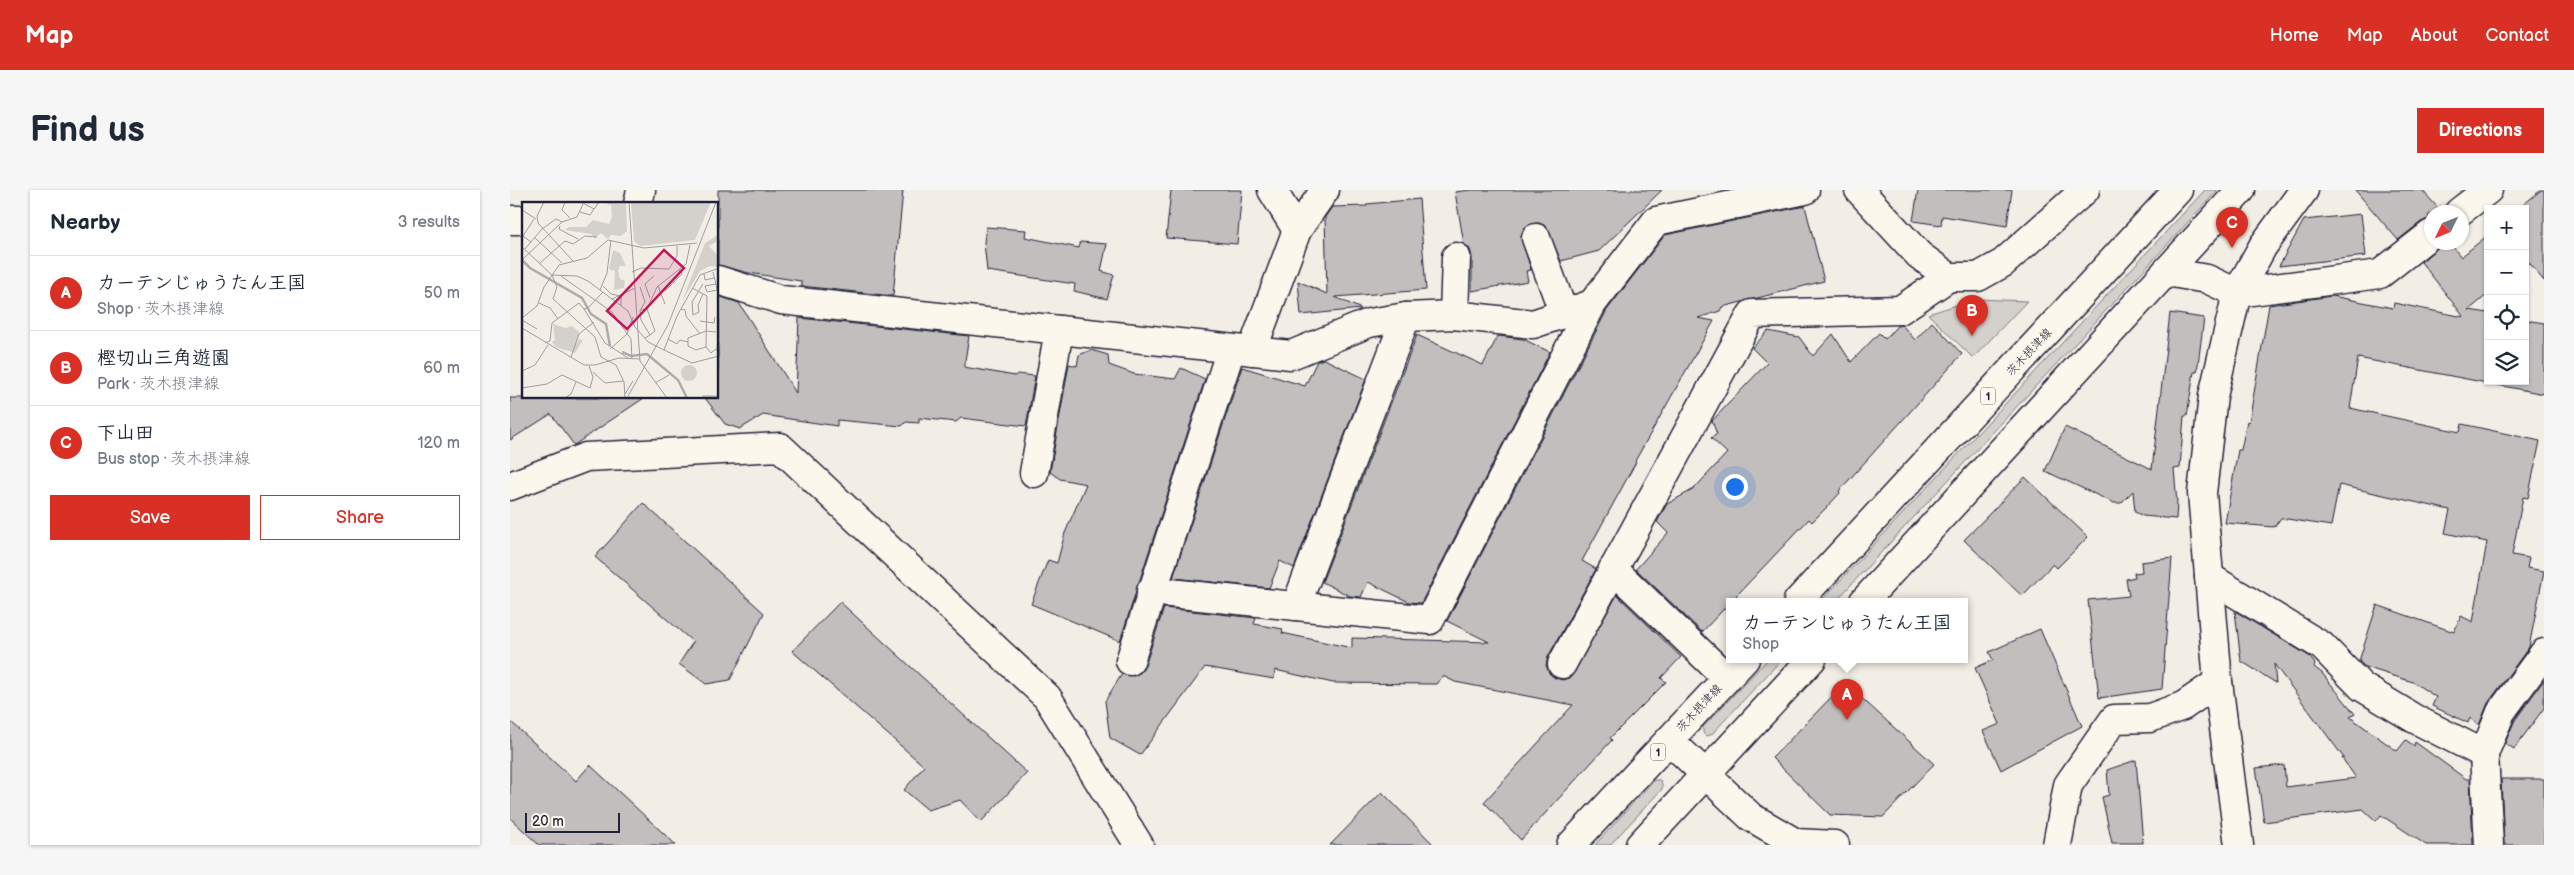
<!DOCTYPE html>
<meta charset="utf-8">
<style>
:root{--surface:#fff;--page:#f6f6f7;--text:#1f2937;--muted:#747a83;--line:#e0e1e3;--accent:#d93025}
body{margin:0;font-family:"Balsamiq Sans","Klee One",sans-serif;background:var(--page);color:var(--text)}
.controls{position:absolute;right:15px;top:15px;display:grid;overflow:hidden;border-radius:0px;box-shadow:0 1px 4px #0004}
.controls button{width:45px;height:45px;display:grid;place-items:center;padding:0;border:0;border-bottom:1px solid var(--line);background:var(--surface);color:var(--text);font:25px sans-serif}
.compass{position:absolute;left:1914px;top:15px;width:45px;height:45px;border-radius:50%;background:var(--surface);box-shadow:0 1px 4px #0004;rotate:227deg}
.scale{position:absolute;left:15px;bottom:12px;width:95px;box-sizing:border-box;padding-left:5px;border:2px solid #22223b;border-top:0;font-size:14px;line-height:18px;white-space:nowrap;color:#22223b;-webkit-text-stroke:4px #fbf7ec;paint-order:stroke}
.you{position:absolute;left:1224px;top:296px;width:18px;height:18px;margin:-12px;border:4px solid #fff;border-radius:50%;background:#1a73e8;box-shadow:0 0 0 8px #1a73e833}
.badge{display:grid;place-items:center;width:32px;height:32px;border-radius:50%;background:var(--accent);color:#fff;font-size:16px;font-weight:700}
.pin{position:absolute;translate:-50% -41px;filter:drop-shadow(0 1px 2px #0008)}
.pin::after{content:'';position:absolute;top:26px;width:18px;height:15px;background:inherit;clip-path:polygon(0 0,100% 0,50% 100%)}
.popup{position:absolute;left:1216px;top:408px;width:242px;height:65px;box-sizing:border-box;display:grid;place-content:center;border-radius:0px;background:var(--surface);filter:drop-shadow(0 1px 4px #0005);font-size:16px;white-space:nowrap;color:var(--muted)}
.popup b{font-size:19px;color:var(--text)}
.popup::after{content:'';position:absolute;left:50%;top:100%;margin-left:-10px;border:10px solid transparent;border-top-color:var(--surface)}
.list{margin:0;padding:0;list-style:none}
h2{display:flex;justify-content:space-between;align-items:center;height:65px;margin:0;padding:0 20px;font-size:21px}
h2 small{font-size:16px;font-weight:400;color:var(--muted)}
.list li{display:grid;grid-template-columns:32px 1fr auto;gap:15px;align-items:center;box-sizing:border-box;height:75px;padding:0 20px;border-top:1px solid var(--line)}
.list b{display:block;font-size:19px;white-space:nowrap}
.list p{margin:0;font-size:16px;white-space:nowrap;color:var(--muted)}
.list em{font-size:16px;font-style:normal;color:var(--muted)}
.actions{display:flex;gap:10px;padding:15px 20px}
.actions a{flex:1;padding:11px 0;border:1px solid var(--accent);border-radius:0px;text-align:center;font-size:18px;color:var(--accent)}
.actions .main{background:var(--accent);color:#fff}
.icon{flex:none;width:28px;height:28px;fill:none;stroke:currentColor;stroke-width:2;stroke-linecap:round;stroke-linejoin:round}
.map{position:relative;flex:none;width:2034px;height:655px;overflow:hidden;border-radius:0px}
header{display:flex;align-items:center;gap:30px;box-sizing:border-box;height:70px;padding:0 25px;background:var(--accent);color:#fff}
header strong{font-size:24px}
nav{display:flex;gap:28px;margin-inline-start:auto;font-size:18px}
.intro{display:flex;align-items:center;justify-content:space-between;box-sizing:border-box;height:120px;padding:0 30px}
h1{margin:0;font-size:35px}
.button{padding:12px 22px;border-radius:0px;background:var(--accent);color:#fff;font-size:18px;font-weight:700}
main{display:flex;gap:30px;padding:0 30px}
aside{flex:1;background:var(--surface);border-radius:0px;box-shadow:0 1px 4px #0004}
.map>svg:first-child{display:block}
.green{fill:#d4d1cc;stroke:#7b7a84}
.building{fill:#c2bebe;stroke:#22223b}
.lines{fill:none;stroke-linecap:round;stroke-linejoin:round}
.minor-casing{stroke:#22223b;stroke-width:31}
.major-casing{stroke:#22223b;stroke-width:31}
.minor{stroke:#fbf7ec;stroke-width:28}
.major{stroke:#fbf7ec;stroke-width:28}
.labels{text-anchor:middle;stroke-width:4;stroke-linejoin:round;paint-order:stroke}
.shield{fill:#fbf7ec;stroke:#636270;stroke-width:1}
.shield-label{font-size:11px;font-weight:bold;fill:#22223b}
.street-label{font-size:12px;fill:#22223b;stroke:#fbf7ec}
.inset-river{fill:none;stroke:#aeabad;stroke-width:2.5}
.inset-road{fill:none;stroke:#9f9ca1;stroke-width:1}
.view{fill:#c2185b;fill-opacity:0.15;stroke:#c2185b;stroke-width:2.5}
.inset-edge{fill:none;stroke:#22223b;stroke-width:2.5}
</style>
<header>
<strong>Map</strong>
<nav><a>Home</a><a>Map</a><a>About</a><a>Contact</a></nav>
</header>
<div class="intro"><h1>Find us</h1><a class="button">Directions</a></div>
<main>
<aside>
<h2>Nearby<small>3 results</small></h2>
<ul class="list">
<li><span class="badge">A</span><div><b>カーテンじゅうたん王国</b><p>Shop · 茨木摂津線</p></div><em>50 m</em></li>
<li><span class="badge">B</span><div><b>樫切山三角遊園</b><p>Park · 茨木摂津線</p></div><em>60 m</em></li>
<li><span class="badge">C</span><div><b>下山田</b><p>Bus stop · 茨木摂津線</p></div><em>120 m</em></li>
</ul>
<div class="actions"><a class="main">Save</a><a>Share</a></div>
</aside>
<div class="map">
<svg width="2034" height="655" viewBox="0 0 2034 655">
<rect width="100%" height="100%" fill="#f2eee5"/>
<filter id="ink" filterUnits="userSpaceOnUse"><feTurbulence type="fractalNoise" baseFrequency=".02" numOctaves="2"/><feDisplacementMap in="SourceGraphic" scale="10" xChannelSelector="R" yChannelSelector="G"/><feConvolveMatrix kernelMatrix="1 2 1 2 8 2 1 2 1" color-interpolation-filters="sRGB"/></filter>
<g filter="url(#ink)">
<!-- green -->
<g class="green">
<path d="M1695,0h13l-382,411h-15z"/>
<path d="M1466,109l51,2 -54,57 -45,-44z"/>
<path d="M1258,469h14l-71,76 -5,1 -3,-3v-6z"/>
<path d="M1144,590h6l2,4v5l-52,56h-15z"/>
</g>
<!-- building -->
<g class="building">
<path d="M208,0h185l-10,106 -92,-10v-5l-52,-8 -31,-8z"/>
<path d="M661,0h71l-5,54 -71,-6z"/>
<path d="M961,0h191l-63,61 -38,10 -15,-35 -7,-3 -9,1 -6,4 -3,8 10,34 -5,1 2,10 -56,10v-34l-2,-8 -6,-5 -9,-52z"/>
<path d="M1408,0h94l-5,36 -65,-10 -1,9 -28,-4z"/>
<path d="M1845,0h67l16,18 -10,8 2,3 -9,3 -23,18z"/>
<path d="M2031,0h3v91l-17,-21 -2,2v-53h-7z"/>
<path d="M909,9l7,91 -91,7 26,12 -60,6 -3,-34 29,13 -2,-77 7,-10 35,-1v-2z"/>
<path d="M1295,16l19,75 -102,26 -2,4 -22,7 16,3 -79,140 1,1 -54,99 14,8 -48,88 -2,8 3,8 6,5 8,2 8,-3 46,-82 64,62 -20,21 5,4 -56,56 2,2 -91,100 -37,-38 89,-97 -118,-23 -12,-6 -7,8 -103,-1 -58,-13 -1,9 -69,-12 -65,88 -30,-17 -5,-37 17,-27 12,2 7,-4 4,-6 19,-58 92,10 -2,6 29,5 -1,4 70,15v-10l137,4 -42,-21 160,-311 58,-75z"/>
<path d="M1851,24l5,42 -87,10 25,-46z"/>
<path d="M476,37l40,3 -1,7 54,11 1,-6 27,2 -6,27 13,4 -7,24 -33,-8 1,-7 -88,-13 -3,-29z"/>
<path d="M1978,45v59l-19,16 19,3v68h37v-61l19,3v71l-186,-36 -8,50 110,24 2,-8 78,17 -12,57 -5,-1 -11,58 17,3 -2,10 17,3 -15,76 -41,56 -9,22 -9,-7 -2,5 -36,-17 4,-9 -23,-15 -48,-15 -6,-6 18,-56 77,27 7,-16 12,6 14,-80 -42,-9 5,-23 -111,-25 -8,41 -50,-8 -7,9 -49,-4 13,-73h3l6,-29 2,1 20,-117 63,-9 61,12 1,-5 70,14 -43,-55 23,-20h5l12,15z"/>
<path d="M208,106l21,7 57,90 3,-75 170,18 -5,31 51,9 2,-2 18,2 -9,50 -65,-8 -5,4 -37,-4v5l-13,-1 -4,4 -65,-6v6l-74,-11 -23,14 -15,-5 -20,-26h13z"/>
<path d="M1660,123l34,5 -7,54h-3l-7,44h-3l-4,52 -6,1 3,34 -1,16 -33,-3 -8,-4 -2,-21 -12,12h-7l-69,-32 20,-44 87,42z"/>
<path d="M1422,132l30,32 -123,137 1,2 -13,14 -15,15 -3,-3 -107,113 -66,-63 32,-36 -11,-11 10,-18 27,-15 33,-36 -16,-15 6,-4 -5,-13 55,-58 -15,-15 16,-17 31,6 14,19 20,-22 18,28 28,-29 6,6 12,-13 5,-1 13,15z"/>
<path d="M907,145l66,30 15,-29 25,3 27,13 -129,251 -12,-1 -41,-20 -7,15 -11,-1 -28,-14z"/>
<path d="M581,160l17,5 1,10 25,9 41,5 6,-11 24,11 -85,262 -89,-37 17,-44 9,3 8,-30 21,-49 -26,-5 -10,-7 19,-108 8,2 2,-11z"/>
<path d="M814,169l42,20 -72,189 -14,-7 -11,27 -96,-10 69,-211 63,19 12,-25z"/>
<path d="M0,208h134l-70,47 -23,-31 -41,26z"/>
<path d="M1515,287l63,60 -31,31 -4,-4 -31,32 -58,-56z"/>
<path d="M133,313l121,110 -34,67 -24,4 -27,-20 14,-22 -98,-85z"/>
<path d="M1662,368l-10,131 -63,9 -11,-98 41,-4 -3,-17 9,-2 -1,-4 8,-1 -1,-10z"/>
<path d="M330,412l187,171 -46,49 -21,-22 -32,10 -24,-20 20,-24 -132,-115z"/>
<path d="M1725,421l74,45 6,8 -1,3 8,6 33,41 -5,3 47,34 9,-11 8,6 1,-4 51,37h4l3,66h-47l-45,-30 -5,6 -13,-12 -99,13 -8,-54 28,-3 2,22 70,-9 -14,-20h2l-70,-94 2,19 -35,-22z"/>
<path d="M1530,439l42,97 -81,44 -18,-39 17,-7 -25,-56 18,-8 -4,-8z"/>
<path d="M2034,490v28l-30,41 -9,-6 10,-23z"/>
<path d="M1335,493l89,81 -51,53 -53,-2 -58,-57z"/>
<path d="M0,531l66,60 14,-16 86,80h-137l-29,-27z"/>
<path d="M1626,570l7,83h-31l-10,-46 7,-2 -2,-25z"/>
<path d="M1991,589h43v66h-40z"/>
<path d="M872,602l52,53h-104z"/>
</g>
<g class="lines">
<!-- minor casing -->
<g class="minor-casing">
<g id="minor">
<path d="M762,0l25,40"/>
<path d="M1349,0l60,65 30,22h29l25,-14 82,-73"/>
<path d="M128,14l3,-14"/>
<path d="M1949,22l29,-22"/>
<path d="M0,30h14"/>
<path d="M1026,48l28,76"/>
<path d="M1656,82l41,7 30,14 143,-19 51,-40"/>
<path d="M208,90l63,20 510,55 78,-32 37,-6 48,-2 79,9 59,-20 64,-83 149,-31"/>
<path d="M944,125l2,-58"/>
<path d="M742,161l45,-121 28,-40"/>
<path d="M524,283l25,-143"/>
<path d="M0,296l76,-29 194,-10 267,250 92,148"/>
<path d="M1103,379l114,109"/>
<path d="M1699,387l113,69 40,41 53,32 69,35"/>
<path d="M641,401l279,29 162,-316"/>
<path d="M786,416l110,-289"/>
<path d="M620,471l101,-312"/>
<path d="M1052,474l190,-350 148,-4 49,-33"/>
<path d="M1159,550l82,77 45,26 39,2"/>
<path d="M1547,655l11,-60 46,-66 36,-1 33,-12 35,-24"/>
<path d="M1729,655l-21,-163 -16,-189 11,-97 24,-103 26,-47 41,-56"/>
<path d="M1979,655l-5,-91 17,-42 43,-59"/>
</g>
</g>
<!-- major casing -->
<g class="major-casing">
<g id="major">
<path d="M1288,411l380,-411"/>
<path d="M1354,411l377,-411"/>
<path d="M1061,655l174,-186"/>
<path d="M1130,655l172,-186"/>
</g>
</g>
<!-- minor -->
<use href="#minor" class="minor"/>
<!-- major -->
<use href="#major" class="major"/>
</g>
</g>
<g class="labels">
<!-- shield labels -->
<g class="shield">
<rect x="1470.5" y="197.5" width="15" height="17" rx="4"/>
<rect x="1140.5" y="553.5" width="15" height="17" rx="4"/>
</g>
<g class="shield-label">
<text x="1478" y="210">1</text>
<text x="1148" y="566">1</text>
</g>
<!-- street labels -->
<g class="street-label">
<text transform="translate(1519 162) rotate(-47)" y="4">茨木摂津線</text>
<text transform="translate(1189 518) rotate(-47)" y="4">茨木摂津線</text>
</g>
</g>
<!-- overview -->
<g transform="translate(12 12)">
<rect width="196" height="196" fill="#f2eee5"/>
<path d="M81,0h23l1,29 -6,5 -10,-1 -3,4 -7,-6 -6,5 -4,-4 -26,-4 4,-3h17l7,-7 16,4 3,-7 -1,-12zM109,0h80l-16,38 -55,6 -6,-5zM196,33v6l-9,5 9,10v11l-8,-1 -10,5 -18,30 23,-58zM91,48l7,3 6,13h-6l-2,4 2,9 5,2 -1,7 -10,2 1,-19 -6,-2zM31,122l13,4 6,-2 7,6 -3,13 3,-6 4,1 -8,13 -19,-6 -4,-5 3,-2zM159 171a8 8 0 1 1 16 0a8 8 0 1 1-16 0Z" fill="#d4d1cc"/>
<path class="inset-river" d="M0,58l8,8 52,30 9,16 15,10 4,22M100,150l9,4 16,-2 31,26 9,18"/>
<path class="inset-road" d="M22,0l-7,14 1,7 35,38M43,0l-3,8 8,8M59,0l13,7 5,-7M107,0l11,159 27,37M0,8l14,9M58,10l10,3 4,-6M38,24l-1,3 19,10M13,36l27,25M9,40l-8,-6 11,-17M0,45l30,28 5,12 -4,12 42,38 6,20 15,8 8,17 1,16M3,47l17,-20 14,-10 6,3M17,62l26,-23 8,3 12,-8 12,1M110,70l9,-4 28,1 8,-13v-10M191,70l6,25M0,72l1,-15 39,-37 15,-5 6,-13M182,72l1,6 9,-2M30,73l25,1 11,5 40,30 7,16 13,15 16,8 28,13 27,-7M39,74l51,36 19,27 1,20M194,82l-11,2 2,6 10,-2M81,84l8,8 10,2v10M136,84l7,18M118,85l5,15 -4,7M170,86l15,8 -1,51 5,6 5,-4M78,88l7,-17 4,-33M143,89l17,-17 -3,-4M181,92l-5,11 1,7 -6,3 -1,-13 11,-18M128,96l-5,-14 9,-8M90,97l23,-11M17,101l11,5 8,11M62,107l21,34 23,15M125,107l8,22 -5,4M159,107l4,1 1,6 14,18M0,116l15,-12 7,-19 15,-22 28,-7 21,-18 36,8 53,-5M0,118l15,9M178,119l14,2 1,-6M0,126l62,37h11l24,-7 21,1M123,136l5,-3 -9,-15 -1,-10 7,-1 10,-22 29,-23 4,-19M146,137l9,5 3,-4 8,2v4l8,4 10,-3M166,140v-4l18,-7 10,1M23,141l5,-2 2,-18 27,-20 5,6 5,-2 14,-15M88,147l17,-15 6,-17M142,148l13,-34 23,-41 19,-7M195,149l2,-32M49,155l8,-23 15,-12M0,169l13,-6 13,-20M71,170l12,11 18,-2M133,181l14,-8M0,186l25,-4 15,-9 28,13 3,-11 -4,-11M103,192l8,-13M180,194h17M43,196l6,-4 5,-12M105,196l41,-73 48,-123"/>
<path class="view" d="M142,48l20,18 -57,61 -20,-18z"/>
<rect width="196" height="196" class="inset-edge"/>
</g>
</svg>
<div class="controls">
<button>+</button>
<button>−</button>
<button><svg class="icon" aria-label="locate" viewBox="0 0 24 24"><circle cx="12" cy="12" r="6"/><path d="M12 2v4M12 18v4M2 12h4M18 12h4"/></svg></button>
<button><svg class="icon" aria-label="layers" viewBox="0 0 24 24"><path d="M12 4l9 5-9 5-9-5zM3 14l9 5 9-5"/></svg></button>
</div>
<svg class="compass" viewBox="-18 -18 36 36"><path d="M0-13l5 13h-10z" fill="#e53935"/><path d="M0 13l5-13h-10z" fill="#747a83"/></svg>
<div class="scale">20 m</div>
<div class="you"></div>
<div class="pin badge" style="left:1337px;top:530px">A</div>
<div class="popup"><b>カーテンじゅうたん王国</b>Shop</div>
<div class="pin badge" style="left:1462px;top:146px">B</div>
<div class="pin badge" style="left:1722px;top:58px">C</div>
</div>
</main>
